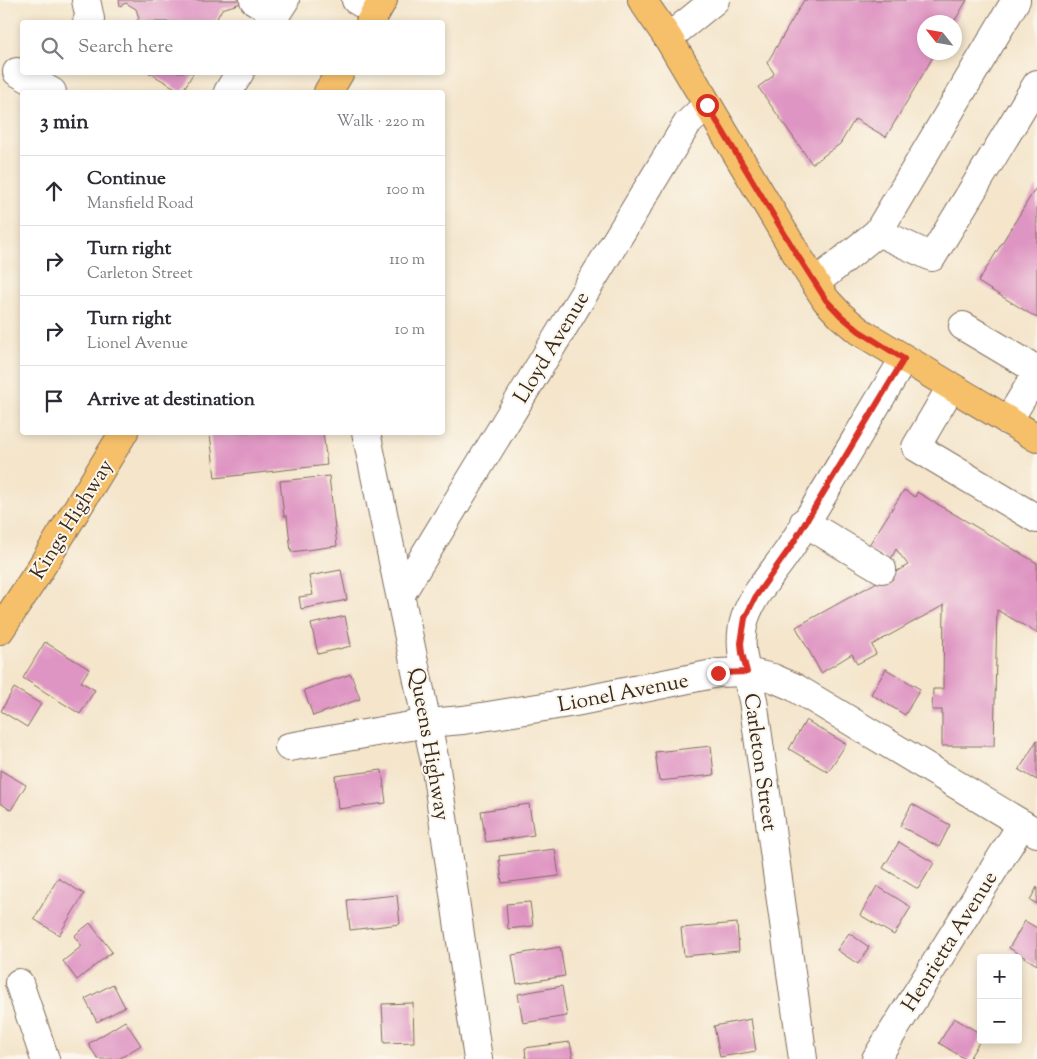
<!DOCTYPE html>
<meta charset="utf-8">
<style>
:root{--surface:#fff;--page:#f7f7f7;--text:#2b2b33;--muted:#7c7c81;--line:#e1e1e2}
body{margin:0;font-family:"Sorts Mill Goudy",serif;background:var(--page);color:var(--text)}
.controls{position:absolute;right:15px;bottom:15px;display:grid;overflow:hidden;border-radius:5px;box-shadow:0 2px 8px #0003}
.controls button{width:45px;height:45px;display:grid;place-items:center;padding:0;border:0;border-bottom:1px solid var(--line);background:var(--surface);color:var(--text);font:25px sans-serif}
.compass{position:absolute;left:917px;top:15px;width:45px;height:45px;border-radius:50%;background:var(--surface);box-shadow:0 2px 8px #0003;rotate:301deg}
.stop{position:absolute;width:15px;height:15px;margin:-11px;border:4px solid #d93025;border-radius:50%;background:#fff}
.stop.end{background:#d93025;border-color:#fff;box-shadow:0 1px 5px #0008}
.list{margin:0;padding:0;list-style:none}
h2{display:flex;justify-content:space-between;align-items:center;height:65px;margin:0;padding:0 20px;font-size:21px}
h2 small{font-size:16px;font-weight:400;color:var(--muted)}
.list li{display:grid;grid-template-columns:32px 1fr auto;gap:15px;align-items:center;box-sizing:border-box;height:70px;padding:0 20px;border-top:1px solid var(--line)}
.list b{display:block;font-size:19px;white-space:nowrap}
.list p{margin:0;font-size:16px;white-space:nowrap;color:var(--muted)}
.list em{font-size:16px;font-style:normal;color:var(--muted)}
.icon{flex:none;width:28px;height:28px;fill:none;stroke:currentColor;stroke-width:2;stroke-linecap:round;stroke-linejoin:round}
.map{position:relative;flex:none;width:1037px;height:1059px;overflow:hidden}
.search{position:absolute;background:var(--surface);box-shadow:0 2px 8px #0003;left:20px;top:20px;width:425px;height:55px;display:flex;align-items:center;gap:12px;box-sizing:border-box;padding:0 18px;border-radius:5px;color:var(--muted);font-size:19px}
.panel{position:absolute;background:var(--surface);box-shadow:0 2px 8px #0003;left:20px;top:90px;width:425px;height:345px;border-radius:5px}
.map>svg:first-child{display:block}
.building{fill:#df95c3}
.lines{fill:none;stroke-linecap:round;stroke-linejoin:round}
.minor-casing{stroke:#7c6b5b;stroke-width:30}
.major-casing{stroke:#7c6b5b;stroke-width:30}
.minor{stroke:#fff;stroke-width:28}
.major{stroke:#f6c06b;stroke-width:28}
.route{stroke:#d93025;stroke-width:6}
.labels{text-anchor:middle;stroke-width:4;stroke-linejoin:round;paint-order:stroke}
.street-label{font-size:21px;fill:#3b2a1e;stroke:#fbf7ec}
</style>
<div class="map">
<svg width="1037" height="1059" viewBox="0 0 1037 1059">
<rect width="100%" height="100%" fill="#fbf7ec"/>
<filter id="ink" filterUnits="userSpaceOnUse"><feTurbulence type="fractalNoise" baseFrequency=".02" numOctaves="2"/><feDisplacementMap in="SourceGraphic" scale="10" xChannelSelector="R" yChannelSelector="G"/><feConvolveMatrix kernelMatrix="1 2 1 2 8 2 1 2 1" color-interpolation-filters="sRGB"/></filter>
<filter id="wash" filterUnits="userSpaceOnUse"><feTurbulence type="fractalNoise" baseFrequency=".0096" numOctaves="4" result="noise"/><feDisplacementMap in="SourceGraphic" scale="20" xChannelSelector="R" yChannelSelector="G"/><feGaussianBlur stdDeviation="1.12" result="paint"/><feColorMatrix in="noise" values="0 0 0 0 0 0 0 0 0 0 0 0 0 0 0 0 0 1.4 0 .05"/><feComposite in="paint" operator="in"/></filter>
<g filter="url(#wash)">
<rect width="100%" height="100%" fill="#f4e5cb"/>
<g id="blocks">
<!-- building -->
<g class="building">
<path d="M119,0h132l-29,9 -7,13h-79l3,-4 -3,-9 -10,-6 -6,3z"/>
<path d="M804,0h163l-13,22h-30v30h12l-50,85 -31,-18 -15,25 -28,20 -54,-77 14,-10 2,-4 -7,-10z"/>
<path d="M148,72h46l-12,20z"/>
<path d="M1037,186v132l-59,-36z"/>
<path d="M216,432h107l4,33 -112,13 -5,-45z"/>
<path d="M329,476l8,70 -46,6 -4,-36h-3l-4,-35z"/>
<path d="M904,490l11,7 2,-5 120,71v70l-40,-23 -3,136h-52v-36h-10l1,-21h10l1,-84 -72,40 4,9 -19,10 -5,-10 -31,19 -25,-46 112,-62 -12,-16 -6,12 -23,-13z"/>
<path d="M341,570l6,30 -46,9 -2,-12 14,-2 -4,-19z"/>
<path d="M345,616l6,30 -33,8 -7,-30z"/>
<path d="M45,642l44,27 -8,13 14,8 -15,24 -57,-36z"/>
<path d="M886,669l34,20 -15,26 -34,-21z"/>
<path d="M351,674l9,25 -47,17 -9,-26z"/>
<path d="M14,688l27,16 -14,23 -26,-16z"/>
<path d="M806,720l40,24 -18,28 -39,-23z"/>
<path d="M1037,740v40l-18,-10z"/>
<path d="M711,746l3,29 -55,6 -4,-29z"/>
<path d="M0,770l26,15 -15,25 -11,-7z"/>
<path d="M382,770l4,33 -48,6 -3,-33z"/>
<path d="M529,804l5,31 -48,7 -5,-31z"/>
<path d="M912,804l38,21 -11,22 -39,-21z"/>
<path d="M899,842l35,21 -16,26 -35,-21z"/>
<path d="M555,849l4,27 -57,7 -3,-27z"/>
<path d="M58,878l26,16 -25,41 -25,-16z"/>
<path d="M877,886l34,21 -17,28 -34,-20z"/>
<path d="M1037,887v17l-7,-4z"/>
<path d="M397,895l3,29 -50,6 -3,-30z"/>
<path d="M530,902l3,24 -25,3 -2,-25z"/>
<path d="M1025,921l12,7v37l-28,-17z"/>
<path d="M90,923l22,29 -35,28 -14,-19 19,-15 -8,-10z"/>
<path d="M737,923l2,28 -55,5 -3,-28z"/>
<path d="M849,933l20,14 -11,17 -21,-14z"/>
<path d="M560,947l5,29 -48,8 -5,-29z"/>
<path d="M113,984l12,23 -28,15 -12,-23z"/>
<path d="M562,986l5,30 -44,7 -5,-29z"/>
<path d="M413,1003l1,39 -30,1 -2,-39z"/>
<path d="M954,1018l27,16v5l-12,20h-4l-26,-16z"/>
<path d="M751,1019l5,32 -36,6 -6,-31z"/>
<path d="M125,1021l16,24 -22,14h-21l-10,-15z"/>
<path d="M570,1042l3,17h-47l-1,-11z"/>
</g>
</g>
</g>
<g filter="url(#ink)">
<use href="#blocks" fill-opacity="0" stroke="#7c6b5b" stroke-width="1"/>
<g class="lines">
<!-- minor casing -->
<g class="minor-casing">
<g id="minor">
<path d="M86,0l4,19 -3,3"/>
<path d="M254,0l22,14"/>
<path d="M356,0l20,12"/>
<path d="M271,22l14,-22"/>
<path d="M668,38l47,-38"/>
<path d="M17,72l35,20"/>
<path d="M228,92l12,-20"/>
<path d="M878,232l54,25 105,-173"/>
<path d="M815,283l63,-51 138,-232"/>
<path d="M963,326l74,44"/>
<path d="M951,387l-35,60 121,72"/>
<path d="M1008,421l29,-48"/>
<path d="M366,432l69,330 43,297"/>
<path d="M804,522l78,47"/>
<path d="M401,594l286,-470 20,-19"/>
<path d="M289,747l139,-24 35,-3 112,-18 143,-29 29,-1 26,6 21,9 243,146"/>
<path d="M19,983l26,76"/>
<path d="M803,1059l-50,-359c-6,-27 -17,-54 -8,-82 9,-27 32,-49 47,-73 38,-61 74,-124 112,-186"/>
<path d="M876,1059l146,-235"/>
</g>
</g>
<!-- major casing -->
<g class="major-casing">
<g id="major">
<path d="M642,0l26,38 128,215 30,47 15,16 18,15 178,107"/>
<path d="M370,22l13,-22"/>
<path d="M328,92l12,-20"/>
<path d="M0,630l37,-56 87,-142"/>
</g>
</g>
<!-- minor -->
<use href="#minor" class="minor"/>
<!-- major -->
<use href="#major" class="major"/>
</g>
</g>
<g class="lines" filter="url(#ink)">
<!-- route -->
<path class="route" d="M707,105l89,148 30,47 15,16 18,15 45,28 -112,186 -36,51 -11,22 -4,25 1,10 5,19 -29,1"/>
</g>
<g class="labels">
<!-- street labels -->
<g class="street-label">
<text transform="translate(551 347) rotate(-59)" y="7">Lloyd Avenue</text>
<text transform="translate(71 519) rotate(-58)" y="7">Kings Highway</text>
<text transform="translate(623 692) rotate(-11)" y="7">Lionel Avenue</text>
<text transform="translate(430 744) rotate(80)" y="7">Queens Highway</text>
<text transform="translate(761 762) rotate(82)" y="7">Carleton Street</text>
<text transform="translate(949 941) rotate(-58)" y="7">Henrietta Avenue</text>
</g>
</g>
</svg>
<div class="controls">
<button>+</button>
<button>−</button>
</div>
<svg class="compass" viewBox="-18 -18 36 36"><path d="M0-13l5 13h-10z" fill="#e53935"/><path d="M0 13l5-13h-10z" fill="#7c7c81"/></svg>
<div class="stop" style="left:707px;top:105px"></div>
<div class="stop end" style="left:718px;top:673px"></div>
<div class="search"><svg class="icon" aria-label="search" viewBox="0 0 24 24"><circle cx="10" cy="10" r="6"/><path d="M15 15l6 6"/></svg>Search here</div>
<section class="panel">
<h2>3 min<small>Walk · 220 m</small></h2>
<ul class="list">
<li><svg class="icon" aria-label="ahead" viewBox="0 0 24 24"><path d="M12 20V5M6 11l6-6 6 6"/></svg><div><b>Continue</b><p>Mansfield Road</p></div><em>100 m</em></li>
<li><svg class="icon" aria-label="right" viewBox="0 0 24 24"><path d="M7 20v-9h11M14 6l5 5-5 5"/></svg><div><b>Turn right</b><p>Carleton Street</p></div><em>110 m</em></li>
<li><svg class="icon" aria-label="right" viewBox="0 0 24 24"><path d="M7 20v-9h11M14 6l5 5-5 5"/></svg><div><b>Turn right</b><p>Lionel Avenue</p></div><em>10 m</em></li>
<li><svg class="icon" aria-label="arrive" viewBox="0 0 24 24"><path d="M6 21V4h12l-3 4 3 4H6"/></svg><div><b>Arrive at destination</b></div></li>
</ul>
</section>
</div>
